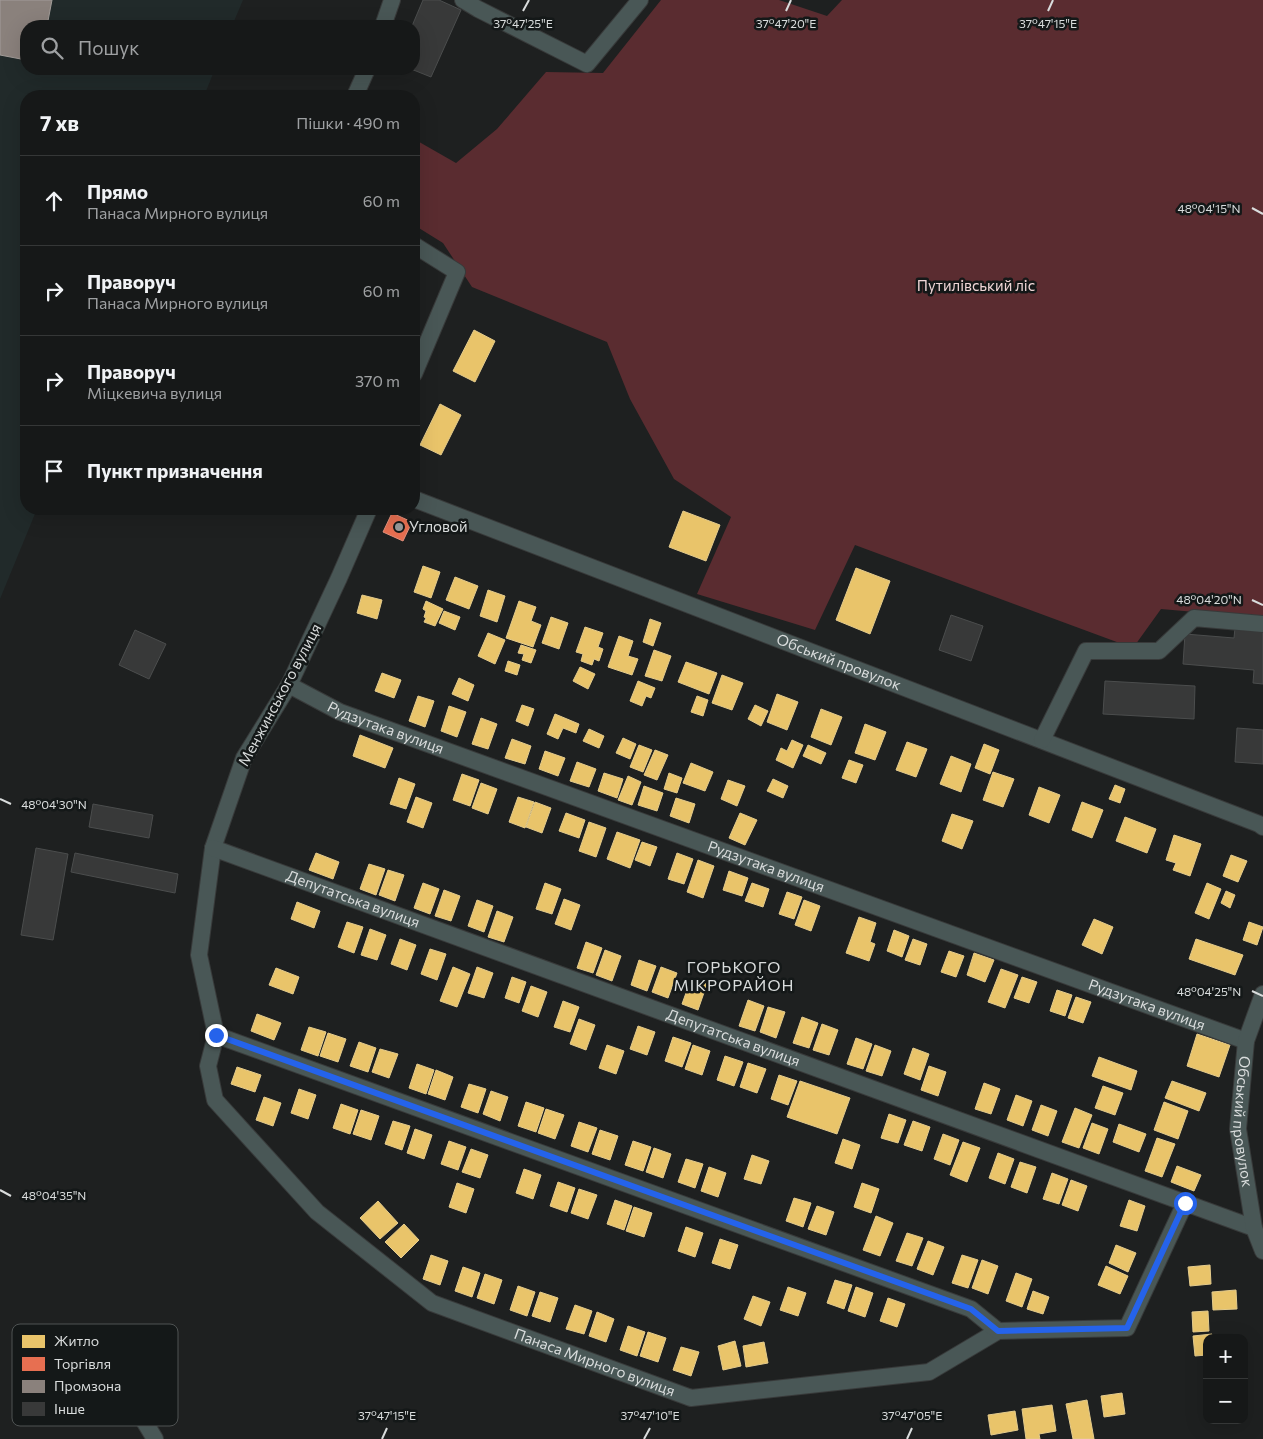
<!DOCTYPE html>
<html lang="uk">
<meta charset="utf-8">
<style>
:root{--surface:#161818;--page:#232525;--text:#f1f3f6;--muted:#9ea0a2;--line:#353737}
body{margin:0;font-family:Commissioner,sans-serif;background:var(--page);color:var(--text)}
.controls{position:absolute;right:15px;bottom:15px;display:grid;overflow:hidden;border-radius:10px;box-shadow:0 5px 20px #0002}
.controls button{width:45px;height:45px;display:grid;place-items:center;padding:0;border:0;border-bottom:1px solid var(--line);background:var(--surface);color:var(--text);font:25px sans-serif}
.stop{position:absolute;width:15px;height:15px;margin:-11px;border:4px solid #2563eb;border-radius:50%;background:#fff}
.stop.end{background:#2563eb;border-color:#fff;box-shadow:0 1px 5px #0008}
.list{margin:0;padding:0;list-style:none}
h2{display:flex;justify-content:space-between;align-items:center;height:65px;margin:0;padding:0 20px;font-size:21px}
h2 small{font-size:16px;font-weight:400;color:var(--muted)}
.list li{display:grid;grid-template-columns:32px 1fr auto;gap:15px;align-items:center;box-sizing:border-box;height:90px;padding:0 20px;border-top:1px solid var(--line)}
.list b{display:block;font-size:19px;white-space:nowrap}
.list p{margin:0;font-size:16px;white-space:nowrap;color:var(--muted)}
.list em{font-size:16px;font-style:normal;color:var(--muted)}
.icon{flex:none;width:28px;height:28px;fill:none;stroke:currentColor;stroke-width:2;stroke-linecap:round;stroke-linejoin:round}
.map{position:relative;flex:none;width:1263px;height:1439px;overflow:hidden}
.search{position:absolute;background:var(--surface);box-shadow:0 5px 20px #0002;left:20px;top:20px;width:400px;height:55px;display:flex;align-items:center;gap:12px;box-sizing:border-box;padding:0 18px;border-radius:20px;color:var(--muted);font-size:19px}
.panel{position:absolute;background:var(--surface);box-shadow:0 5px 20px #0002;left:20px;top:90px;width:400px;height:425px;border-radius:20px}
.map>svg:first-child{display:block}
.built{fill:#212a2a}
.green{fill:#5a2c30}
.homes{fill:#e9c46a;stroke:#e4cb8c}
.shops{fill:#e76f51;stroke:#e3907b}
.industry{fill:#8a817c;stroke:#a29c99}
.building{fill:#383939;stroke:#4b4d4d}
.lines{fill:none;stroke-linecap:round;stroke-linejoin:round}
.minor-casing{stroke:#383a3a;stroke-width:18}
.minor{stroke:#495756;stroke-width:16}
.route{stroke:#2563eb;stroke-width:6}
.ticks{fill:none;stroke:#d9dcdc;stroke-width:2}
.poi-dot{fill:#989a9a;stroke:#141818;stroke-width:2}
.labels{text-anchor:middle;stroke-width:5;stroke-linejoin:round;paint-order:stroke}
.park-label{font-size:15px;fill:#efd5d6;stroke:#141818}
.poi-label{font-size:15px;fill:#d9dcdc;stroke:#141818;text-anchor:start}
.street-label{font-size:15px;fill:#d9dcdc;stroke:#141818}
.neighbourhood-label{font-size:16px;letter-spacing:1px;fill:#d9dcdc;stroke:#141818}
.key{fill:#141818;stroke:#4f5353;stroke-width:1}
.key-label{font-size:14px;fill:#d9dcdc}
.ticks-label{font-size:12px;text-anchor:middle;fill:#d9dcdc;stroke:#141818;stroke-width:5;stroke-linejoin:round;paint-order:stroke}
</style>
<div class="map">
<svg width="1263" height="1439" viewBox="0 0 1263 1439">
<rect width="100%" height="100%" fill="#1e2020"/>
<!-- built -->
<path class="built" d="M0,0h243l-11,26h-206v43h189l-11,27h-178v413h11l-37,90z"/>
<!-- green -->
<path class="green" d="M661,0h118l48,16 15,-16h421v618l-102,-9 -28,39 -278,-103 -40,85 -118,-36 34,-77 -57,-38 -44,-80 -23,-57 -135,-55 -29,-44 -29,-18v-86l42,24 41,-34 49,-57 57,1z"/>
<!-- homes -->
<g class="homes">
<path d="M474,330l21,11 -20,41 -22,-11z"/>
<path d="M440,404l21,11 -20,40 -21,-10z"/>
<path d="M683,511l37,14 -14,36 -37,-14z"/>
<path d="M423,566l17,6 -9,26 -17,-6z"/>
<path d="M856,568l34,13 -20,53 -34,-14z"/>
<path d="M455,577l23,9 -9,23 -23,-9z"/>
<path d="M488,590l17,6 -8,26 -17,-6z"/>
<path d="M362,595l20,5 -5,19 -20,-6z"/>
<path d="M426,601l17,8 -8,17 -11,-4 2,-4 -2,-1 2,-6 -3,-2z"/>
<path d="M519,601l17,6 -5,14 10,4 -8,22 -27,-9z"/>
<path d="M444,611l16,6 -5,13 -16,-7z"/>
<path d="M551,617l17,6 -9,26 -17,-6z"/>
<path d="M650,619l11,4 -8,23 -10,-4z"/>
<path d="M585,627l18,6 -5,14 5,2 -4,12 -5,-2 -2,6 -11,-4 2,-7 -7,-2z"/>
<path d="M488,633l17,7 -10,24 -17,-8z"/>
<path d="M619,636l14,5 -5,15 10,3 -6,16 -24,-8z"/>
<path d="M521,645l15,5 -5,13 -9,-3 2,-6 -6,-1z"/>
<path d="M654,650l17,6 -9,25 -17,-5z"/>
<path d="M508,661l12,4 -3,10 -12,-4z"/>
<path d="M686,662l31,11 -8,21 -31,-12z"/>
<path d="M580,667l15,7 -7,15 -15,-8z"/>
<path d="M382,673l19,7 -7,18 -19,-7z"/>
<path d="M722,675l21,8 -11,27 -20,-7z"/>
<path d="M459,678l15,7 -6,16 -16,-7z"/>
<path d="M638,681l17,7 -4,10 -5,-2 -4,10 -12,-5z"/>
<path d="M777,694l21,8 -11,28 -20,-8z"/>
<path d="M418,696l16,5 -9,26 -16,-6z"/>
<path d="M697,696l11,4 -5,16 -12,-4z"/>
<path d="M522,705l12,4 -6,17 -12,-5z"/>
<path d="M755,705l13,6 -7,15 -13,-7z"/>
<path d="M449,706l17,6 -9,25 -16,-6z"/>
<path d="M821,709l21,8 -11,28 -20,-8z"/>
<path d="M555,714l24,10 -3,9 -13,-5 -5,11 -11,-5z"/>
<path d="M481,718l16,6 -9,25 -16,-5z"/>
<path d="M865,724l21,8 -11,28 -20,-7z"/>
<path d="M589,729l15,7 -5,12 -16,-7z"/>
<path d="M360,735l33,13 -8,20 -32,-12z"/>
<path d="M623,738l13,6 -6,15 -14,-6z"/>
<path d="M512,739l19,7 -6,18 -20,-6z"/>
<path d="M792,740l11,5 -10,23 -17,-8 5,-12 6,3z"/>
<path d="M907,742l20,7 -11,28 -20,-7z"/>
<path d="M984,744l15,6 -9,24 -15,-6z"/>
<path d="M639,745l13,5 -9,22 -13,-5z"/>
<path d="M808,745l18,8 -5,11 -18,-8z"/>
<path d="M655,750l13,5 -11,25 -13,-5z"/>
<path d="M545,751l20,7 -7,18 -19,-7z"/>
<path d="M951,756l20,8 -10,28 -21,-8z"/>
<path d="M849,760l14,5 -7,18 -14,-5z"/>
<path d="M577,762l19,7 -7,18 -19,-6z"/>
<path d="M691,763l22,9 -8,19 -22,-8z"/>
<path d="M993,772l21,7 -11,28 -20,-7z"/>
<path d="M604,773l19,6 -6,19 -19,-7z"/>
<path d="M669,773l13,5 -5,15 -13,-4z"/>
<path d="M462,774l17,6 -9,26 -17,-6z"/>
<path d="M628,776l13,6 -9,23 -14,-5z"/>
<path d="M399,778l16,6 -9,25 -16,-5z"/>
<path d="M773,779l15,7 -5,12 -16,-7z"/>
<path d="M728,780l17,6 -8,20 -16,-7z"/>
<path d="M481,783l16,6 -9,25 -16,-6z"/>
<path d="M1115,785l10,4 -5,14 -11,-4z"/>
<path d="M644,786l19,7 -6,18 -19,-6z"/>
<path d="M1039,787l21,8 -11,28 -20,-8z"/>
<path d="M416,797l16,6 -9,25 -16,-6z"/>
<path d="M518,797l16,5 -9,26 -16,-6z"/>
<path d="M676,798l19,6 -6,19 -19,-7z"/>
<path d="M535,802l16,6 -9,25 -16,-6z"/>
<path d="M1082,802l21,8 -11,28 -20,-8z"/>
<path d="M566,813l19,7 -6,18 -20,-7z"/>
<path d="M740,813l17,7 -12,25 -16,-7z"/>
<path d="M952,814l21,7 -11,28 -20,-8z"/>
<path d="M1125,817l31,12 -9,24 -31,-12z"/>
<path d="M589,822l17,6 -10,29 -17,-6z"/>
<path d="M617,832l23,8 -10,28 -23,-9z"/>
<path d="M1174,835l27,9 -11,32 -17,-6 3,-7 -10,-3z"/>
<path d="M642,842l15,5 -7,19 -15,-6z"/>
<path d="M316,853l23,9 -6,17 -24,-9z"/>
<path d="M677,853l16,6 -9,25 -16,-5z"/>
<path d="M1231,855l16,6 -9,21 -15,-6z"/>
<path d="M698,860l16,6 -11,32 -16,-6z"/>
<path d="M369,864l16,5 -9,26 -16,-6z"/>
<path d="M388,870l16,5 -9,26 -16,-6z"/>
<path d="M729,871l19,7 -6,18 -19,-6z"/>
<path d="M423,883l16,6 -9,25 -16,-6z"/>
<path d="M545,883l16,6 -9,25 -16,-5z"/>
<path d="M752,883l17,6 -6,18 -18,-6z"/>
<path d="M1207,883l14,6 -12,30 -14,-6z"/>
<path d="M444,890l16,6 -9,25 -16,-5z"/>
<path d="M1226,891l9,4 -5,13 -9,-5z"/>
<path d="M787,892l15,5 -8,22 -15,-5z"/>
<path d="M564,899l16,6 -9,25 -16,-6z"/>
<path d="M477,900l16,6 -9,26 -16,-6z"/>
<path d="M804,900l16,6 -9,25 -16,-6z"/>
<path d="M297,902l23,9 -6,17 -23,-9z"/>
<path d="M497,911l16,6 -9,25 -16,-5z"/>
<path d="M859,917l17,6 -6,19 5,2 -6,17 -23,-8z"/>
<path d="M1094,919l19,8 -11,27 -20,-9z"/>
<path d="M347,922l16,5 -9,26 -16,-6z"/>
<path d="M1249,922l14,5 -6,18 -14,-5z"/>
<path d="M370,929l16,6 -9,25 -16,-5z"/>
<path d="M894,930l15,6 -7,21 -15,-6z"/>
<path d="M400,939l16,6 -9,25 -16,-6z"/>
<path d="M913,939l14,5 -7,21 -15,-5z"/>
<path d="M1196,939l47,16 -8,20 -46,-16z"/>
<path d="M586,942l16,6 -9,25 -16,-5z"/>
<path d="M430,949l16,5 -9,26 -16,-6z"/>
<path d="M605,950l16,6 -9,25 -16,-6z"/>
<path d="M949,951l15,5 -8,21 -15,-5z"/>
<path d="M974,953l20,7 -9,22 -18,-7z"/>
<path d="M639,960l17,6 -9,25 -16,-6z"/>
<path d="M453,967l17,7 -13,33 -17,-6z"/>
<path d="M477,967l16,6 -9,25 -16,-5z"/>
<path d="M661,967l16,6 -9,25 -16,-6z"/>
<path d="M276,968l23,9 -6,17 -24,-9z"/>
<path d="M1001,969l17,6 -13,33 -17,-6z"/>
<path d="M512,977l14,5 -7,21 -14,-5z"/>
<path d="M1022,977l15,5 -8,21 -15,-5z"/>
<path d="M691,979l16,5 -9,26 -16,-6z"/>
<path d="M531,986l16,6 -9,25 -16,-6z"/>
<path d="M1057,990l15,5 -7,21 -15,-5z"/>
<path d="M1076,997l15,5 -8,21 -15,-5z"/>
<path d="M748,1000l16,6 -9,25 -16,-5z"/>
<path d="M563,1001l16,6 -9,25 -16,-5z"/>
<path d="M768,1007l17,5 -9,26 -16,-6z"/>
<path d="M257,1014l24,9 -7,17 -23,-9z"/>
<path d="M802,1017l16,6 -9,25 -16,-5z"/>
<path d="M579,1019l16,6 -9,25 -16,-6z"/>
<path d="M822,1024l16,6 -9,25 -16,-5z"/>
<path d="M638,1026l17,6 -8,23 -17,-6z"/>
<path d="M309,1027l17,5 -8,24 -17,-6z"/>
<path d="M328,1033l18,6 -8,23 -18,-6z"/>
<path d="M1197,1034l33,11 -11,32 -32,-11z"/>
<path d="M673,1037l18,6 -9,24 -17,-6z"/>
<path d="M856,1038l16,6 -9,25 -16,-5z"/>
<path d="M359,1042l17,6 -8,24 -18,-6z"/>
<path d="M607,1045l17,6 -8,23 -17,-6z"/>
<path d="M693,1045l17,6 -8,24 -17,-6z"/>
<path d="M875,1045l16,6 -9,25 -16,-5z"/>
<path d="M913,1048l16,6 -9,26 -16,-6z"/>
<path d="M380,1049l18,5 -9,24 -17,-6z"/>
<path d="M725,1056l18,6 -9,24 -17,-6z"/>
<path d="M1099,1057l38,14 -6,19 -39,-14z"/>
<path d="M748,1063l18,6 -9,24 -17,-6z"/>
<path d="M417,1064l17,6 -8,24 -17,-6z"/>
<path d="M929,1066l17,6 -8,24 -17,-6z"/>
<path d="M237,1067l24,8 -6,17 -24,-8z"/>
<path d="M436,1070l17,7 -8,23 -17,-6z"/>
<path d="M779,1075l18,6 -9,24 -17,-6z"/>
<path d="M800,1081l50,17 -13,36 -50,-17z"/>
<path d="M1172,1081l34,12 -7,18 -34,-13z"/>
<path d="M984,1083l16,6 -9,25 -16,-5z"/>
<path d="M469,1084l17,5 -8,24 -17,-6z"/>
<path d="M1103,1086l20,7 -8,22 -20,-7z"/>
<path d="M299,1089l17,6 -8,24 -17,-6z"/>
<path d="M491,1091l17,6 -8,24 -17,-7z"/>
<path d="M1016,1095l16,6 -9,25 -16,-6z"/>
<path d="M264,1097l17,6 -8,23 -17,-6z"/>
<path d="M526,1102l18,6 -8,24 -18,-6z"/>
<path d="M1164,1102l24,9 -10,28 -24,-9z"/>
<path d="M341,1104l17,6 -8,24 -17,-6z"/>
<path d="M1041,1105l16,6 -9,25 -16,-6z"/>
<path d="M1075,1108l17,7 -13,33 -17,-6z"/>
<path d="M546,1109l18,6 -9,24 -17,-6z"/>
<path d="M361,1110l18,6 -8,24 -18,-6z"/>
<path d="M889,1114l17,6 -8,23 -17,-5z"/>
<path d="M393,1121l17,5 -8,24 -17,-6z"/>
<path d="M913,1121l17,6 -8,24 -18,-6z"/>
<path d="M579,1122l18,6 -9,24 -17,-6z"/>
<path d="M1092,1123l16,6 -9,25 -16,-6z"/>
<path d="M1119,1124l27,10 -7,18 -26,-10z"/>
<path d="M415,1129l17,6 -8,24 -17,-6z"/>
<path d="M600,1130l18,6 -8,24 -18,-6z"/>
<path d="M943,1134l16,6 -9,25 -16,-6z"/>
<path d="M1157,1138l18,6 -13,33 -17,-6z"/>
<path d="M843,1139l17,6 -8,24 -17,-6z"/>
<path d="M449,1141l17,6 -8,23 -17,-6z"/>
<path d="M633,1141l18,6 -8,24 -18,-6z"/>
<path d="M963,1142l17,6 -13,34 -17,-7z"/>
<path d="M654,1148l17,6 -8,24 -17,-6z"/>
<path d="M471,1149l17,6 -8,23 -18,-6z"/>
<path d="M998,1153l16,6 -9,25 -16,-6z"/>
<path d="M752,1155l17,6 -8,23 -17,-5z"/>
<path d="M686,1159l17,5 -8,24 -17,-6z"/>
<path d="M1020,1162l16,5 -9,26 -16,-6z"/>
<path d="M1177,1166l24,9 -7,16 -23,-9z"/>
<path d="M709,1167l17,6 -8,24 -17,-6z"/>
<path d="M524,1169l17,6 -8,24 -17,-6z"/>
<path d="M1052,1173l16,6 -9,25 -16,-5z"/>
<path d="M1071,1180l16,6 -9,25 -16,-6z"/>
<path d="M558,1182l17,6 -8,24 -17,-6z"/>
<path d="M457,1183l17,6 -8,24 -17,-6z"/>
<path d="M862,1183l17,6 -8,24 -17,-6z"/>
<path d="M579,1189l18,6 -9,24 -17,-6z"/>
<path d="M794,1198l17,5 -8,24 -17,-6z"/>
<path d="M615,1200l17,6 -8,24 -17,-6z"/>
<path d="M1129,1200l16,6 -8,25 -17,-5z"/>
<path d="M378,1201l20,22 -18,16 -20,-21z"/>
<path d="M817,1206l17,6 -8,23 -18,-6z"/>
<path d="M634,1207l18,6 -8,24 -18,-6z"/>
<path d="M876,1216l17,7 -13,33 -17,-6z"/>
<path d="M404,1224l15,16 -18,18 -16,-16z"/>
<path d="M686,1227l17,6 -8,24 -17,-6z"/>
<path d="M907,1233l16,5 -11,28 -16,-5z"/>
<path d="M720,1239l18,6 -8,24 -18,-6z"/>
<path d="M928,1241l16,6 -11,28 -16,-6z"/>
<path d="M1116,1245l20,8 -8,19 -19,-9z"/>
<path d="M431,1255l17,6 -8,24 -17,-6z"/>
<path d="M962,1255l16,5 -10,28 -16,-5z"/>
<path d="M982,1260l16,6 -10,28 -16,-6z"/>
<path d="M1210,1265l1,19 -21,2 -2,-19z"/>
<path d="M1106,1266l22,10 -8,18 -22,-9z"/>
<path d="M463,1267l17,6 -8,24 -17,-6z"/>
<path d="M1016,1273l16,6 -10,28 -16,-6z"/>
<path d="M485,1274l17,6 -8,24 -17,-6z"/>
<path d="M835,1280l17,5 -8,24 -17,-6z"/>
<path d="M518,1286l17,6 -8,24 -17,-6z"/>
<path d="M788,1287l18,6 -8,23 -18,-6z"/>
<path d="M856,1287l17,6 -8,24 -17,-6z"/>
<path d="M1236,1290l1,19 -24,1 -1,-18z"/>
<path d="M1033,1291l16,6 -6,17 -16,-5z"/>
<path d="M540,1292l18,6 -8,24 -18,-6z"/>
<path d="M753,1296l17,6 -9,24 -17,-7z"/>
<path d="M888,1298l17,6 -8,23 -17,-6z"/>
<path d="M575,1305l17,6 -8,23 -18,-5z"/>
<path d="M1208,1311l1,20 -16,1 -1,-20z"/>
<path d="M597,1312l17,7 -8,23 -17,-6z"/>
<path d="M628,1326l17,6 -8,24 -17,-6z"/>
<path d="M648,1332l18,6 -8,24 -18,-6z"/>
<path d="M1212,1334v4h-5v17l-12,1 -2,-20z"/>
<path d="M735,1341l6,25 -18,4 -5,-24z"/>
<path d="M764,1342l4,21 -22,4 -3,-21z"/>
<path d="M681,1347l18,5 -8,24 -18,-6z"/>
<path d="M1122,1393l3,21 -21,3 -3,-21z"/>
<path d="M1087,1400l7,39h-21l-7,-35z"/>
<path d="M1052,1405l4,26 -17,3 1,5h-14l-4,-30z"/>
<path d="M1015,1411l3,19 -27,5 -3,-20z"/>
</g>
<!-- shops -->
<path class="shops" d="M392,513l20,9 -9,19 -20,-9z"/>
<!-- industry -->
<path class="industry" d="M0,0h52l-5,26h-21v34l-26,-5z"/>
<!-- building -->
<g class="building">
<path d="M423,0h16l22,10 -30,67 -20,-8h3v-43h-2z"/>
<path d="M951,615l32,11 -12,35 -32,-11z"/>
<path d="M1235,628l28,2v54l-10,-1 1,-13 -71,-6 2,-30 49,4z"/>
<path d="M135,630l31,14 -17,35 -30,-14z"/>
<path d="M1105,681l90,5 -1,33 -91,-5z"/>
<path d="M1237,728l26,2v34l-28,-2z"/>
<path d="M93,804l60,11 -4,23 -60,-11z"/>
<path d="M36,848l32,6 -15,86 -32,-5z"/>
<path d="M75,853l103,21 -3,19 -104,-21z"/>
</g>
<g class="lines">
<!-- minor casing -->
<g class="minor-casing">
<g id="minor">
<path d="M463,0l15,9 109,55 53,-64"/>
<path d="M383,26l9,-26"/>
<path d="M355,96l12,-27"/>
<path d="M414,245l43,27 -43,102"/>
<path id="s1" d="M414,499l845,325 4,3"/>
<path id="s2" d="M369,509l-30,69 -50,107 -45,73 -31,90 -14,107 17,80 -8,31 7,34 102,112 115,91 259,95 238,-26 69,-41 129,-3 58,-125"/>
<path id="s3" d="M289,685l51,27 906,329"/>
<path d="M1042,740l44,-89h73l35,-33 69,6"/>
<path id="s4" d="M213,848l1041,380"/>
<path id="s5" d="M1263,994l-17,47 -8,88 16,99 9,23"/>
<path d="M216,1035l755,274 27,22"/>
<path d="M104,1355l51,84"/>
</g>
</g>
<!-- minor -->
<use href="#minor" class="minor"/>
</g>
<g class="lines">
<!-- route -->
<path class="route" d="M216,1035l755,274 27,22 129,-3 58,-125"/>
</g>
<!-- ticks -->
<path class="ticks" d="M523,11l6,-11M786,11l5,-11M1048,11l5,-11M1252,208l11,6M1252,600l11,5M0,799l11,5M1252,991l11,5M0,1190l11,6M382,1439l5,-11M644,1439l6,-11M907,1439l5,-11"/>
<!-- markers -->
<circle class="poi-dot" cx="399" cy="527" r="5"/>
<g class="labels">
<!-- park labels -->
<g class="park-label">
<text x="976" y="291">Путилівський ліс</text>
</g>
<!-- poi labels -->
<g class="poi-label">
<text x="409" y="532">Угловой</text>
</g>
<!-- street labels -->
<g class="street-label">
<text dy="5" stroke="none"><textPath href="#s1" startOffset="455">Обський провулок</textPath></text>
<text transform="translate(280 695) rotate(-62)" y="5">Менжинського вулиця</text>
<text dy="5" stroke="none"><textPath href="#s3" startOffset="106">Рудзутака вулиця</textPath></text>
<text dy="5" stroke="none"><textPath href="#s3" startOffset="511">Рудзутака вулиця</textPath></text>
<text dy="5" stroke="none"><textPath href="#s4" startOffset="149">Депутатська вулиця</textPath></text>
<text dy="5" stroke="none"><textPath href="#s3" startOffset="916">Рудзутака вулиця</textPath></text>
<text dy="5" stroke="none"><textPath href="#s4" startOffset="554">Депутатська вулиця</textPath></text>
<text dy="5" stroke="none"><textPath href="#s5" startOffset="131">Обський провулок</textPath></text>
<text dy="5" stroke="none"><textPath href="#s2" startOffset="1102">Панаса Мирного вулиця</textPath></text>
</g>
<!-- neighbourhood labels -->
<g class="neighbourhood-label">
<text x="734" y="973">ГОРЬКОГО<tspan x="734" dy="18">МІКРОРАЙОН</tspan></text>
</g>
</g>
<!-- legend -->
<rect x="12" y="1324" width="166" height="102" rx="8" class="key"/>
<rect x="22" y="1335" width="23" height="13" fill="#e9c46a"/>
<rect x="22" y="1357" width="23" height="14" fill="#e76f51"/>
<rect x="22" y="1380" width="23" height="13" fill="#8a817c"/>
<rect x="22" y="1402" width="23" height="14" fill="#383939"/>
<g class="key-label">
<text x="54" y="1346">Житло</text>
<text x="54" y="1369">Торгівля</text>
<text x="54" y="1391">Промзона</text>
<text x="54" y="1414">Інше</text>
</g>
<g class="ticks-label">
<text x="523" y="28">37°47'25"E</text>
<text x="786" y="28">37°47'20"E</text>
<text x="1048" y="28">37°47'15"E</text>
<text x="1209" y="213">48°04'15"N</text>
<text x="1209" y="604">48°04'20"N</text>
<text x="54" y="809">48°04'30"N</text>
<text x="1209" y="996">48°04'25"N</text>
<text x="54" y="1200">48°04'35"N</text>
<text x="387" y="1420">37°47'15"E</text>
<text x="650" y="1420">37°47'10"E</text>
<text x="912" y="1420">37°47'05"E</text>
</g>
</svg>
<div class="controls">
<button>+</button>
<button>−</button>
</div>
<div class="stop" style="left:1185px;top:1203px"></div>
<div class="stop end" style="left:216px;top:1035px"></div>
<div class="search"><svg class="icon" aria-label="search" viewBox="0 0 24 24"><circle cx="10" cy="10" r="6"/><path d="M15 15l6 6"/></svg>Пошук</div>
<section class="panel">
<h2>7 хв<small>Пішки · 490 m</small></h2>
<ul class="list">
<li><svg class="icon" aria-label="ahead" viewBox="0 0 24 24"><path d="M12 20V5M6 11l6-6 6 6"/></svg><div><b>Прямо</b><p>Панаса Мирного вулиця</p></div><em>60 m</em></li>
<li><svg class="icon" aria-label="right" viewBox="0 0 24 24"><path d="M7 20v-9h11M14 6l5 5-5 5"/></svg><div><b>Праворуч</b><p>Панаса Мирного вулиця</p></div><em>60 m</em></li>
<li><svg class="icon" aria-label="right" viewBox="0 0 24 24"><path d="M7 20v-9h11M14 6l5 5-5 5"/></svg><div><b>Праворуч</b><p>Міцкевича вулиця</p></div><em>370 m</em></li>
<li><svg class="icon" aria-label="arrive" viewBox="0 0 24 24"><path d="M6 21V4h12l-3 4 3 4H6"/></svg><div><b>Пункт призначення</b></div></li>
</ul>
</section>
</div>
